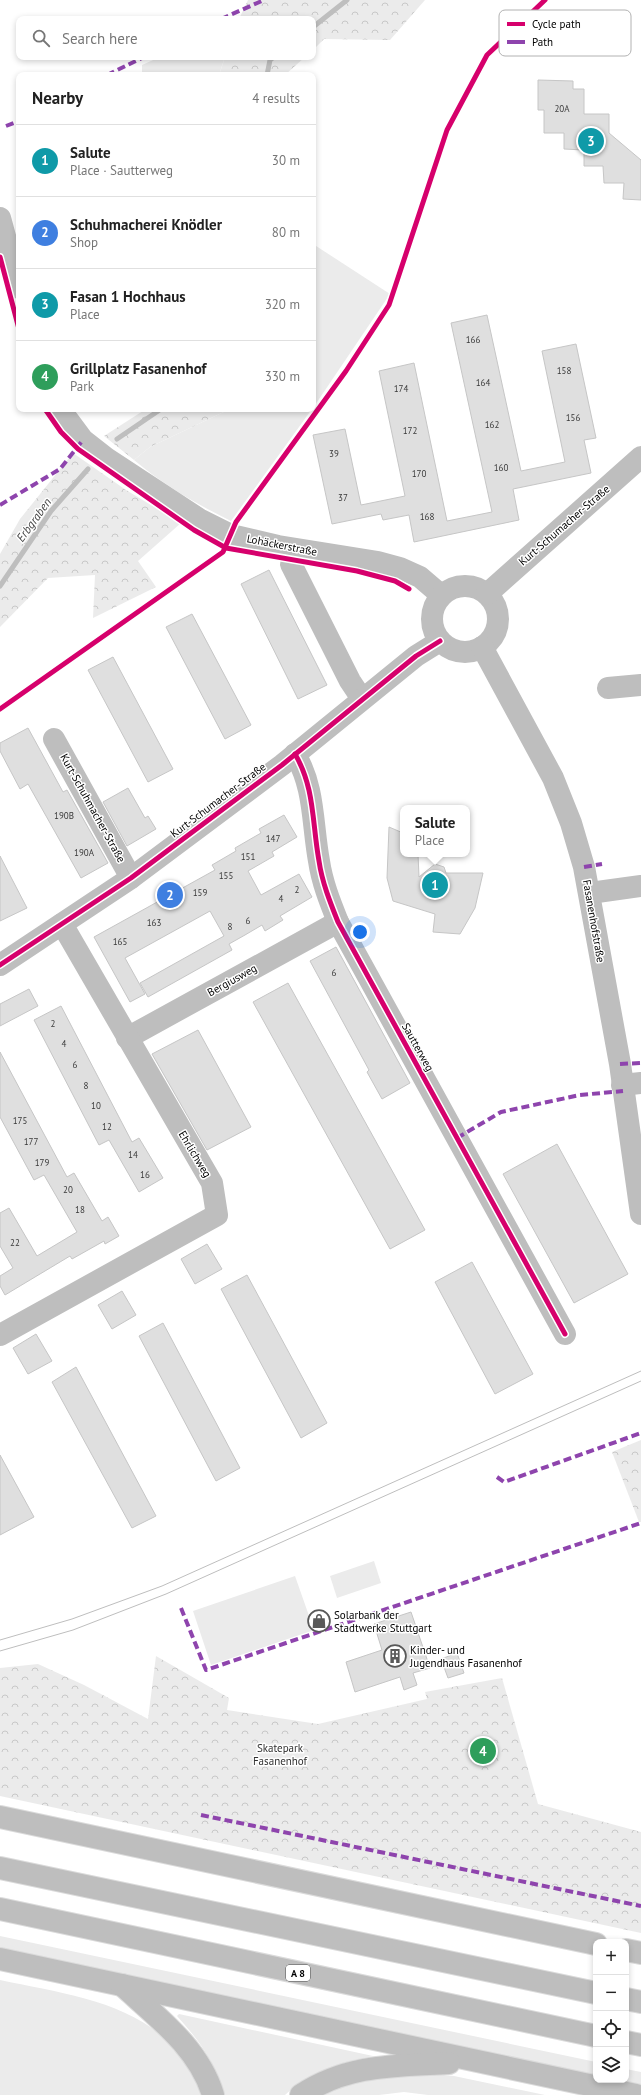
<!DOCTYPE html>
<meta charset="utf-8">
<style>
:root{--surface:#fff;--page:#f2f2f2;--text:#222;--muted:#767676;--line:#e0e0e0;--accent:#d93025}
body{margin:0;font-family:"PT Sans",sans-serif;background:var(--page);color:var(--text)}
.controls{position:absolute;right:12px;bottom:12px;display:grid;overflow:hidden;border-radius:8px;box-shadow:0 2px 6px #0003}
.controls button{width:36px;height:36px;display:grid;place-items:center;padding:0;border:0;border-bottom:1px solid var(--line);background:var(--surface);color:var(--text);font:20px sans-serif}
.you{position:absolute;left:360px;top:932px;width:14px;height:14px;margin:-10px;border:3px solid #fff;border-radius:50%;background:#1a73e8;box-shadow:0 0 0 6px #1a73e833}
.badge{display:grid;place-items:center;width:26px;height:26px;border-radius:50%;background:var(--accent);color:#fff;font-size:13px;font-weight:700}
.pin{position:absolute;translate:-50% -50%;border:2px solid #fff;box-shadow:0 1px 4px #0006}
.popup{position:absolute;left:400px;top:805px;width:70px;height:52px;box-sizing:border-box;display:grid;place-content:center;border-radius:8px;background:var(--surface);filter:drop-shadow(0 1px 3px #0005);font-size:13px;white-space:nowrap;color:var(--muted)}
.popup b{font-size:15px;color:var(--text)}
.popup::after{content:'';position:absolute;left:50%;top:100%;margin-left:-8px;border:8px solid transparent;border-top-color:var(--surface)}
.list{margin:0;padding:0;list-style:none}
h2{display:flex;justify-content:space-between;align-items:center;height:52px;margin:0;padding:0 16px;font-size:17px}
h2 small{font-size:13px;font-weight:400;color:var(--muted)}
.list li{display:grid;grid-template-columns:26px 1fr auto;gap:12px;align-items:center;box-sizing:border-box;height:72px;padding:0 16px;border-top:1px solid var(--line)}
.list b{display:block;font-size:15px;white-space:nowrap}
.list p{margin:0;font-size:13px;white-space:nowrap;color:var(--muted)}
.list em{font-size:13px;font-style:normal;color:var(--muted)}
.icon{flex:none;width:22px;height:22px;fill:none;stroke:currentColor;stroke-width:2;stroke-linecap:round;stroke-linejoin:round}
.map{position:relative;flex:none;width:641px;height:2095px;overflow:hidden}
.search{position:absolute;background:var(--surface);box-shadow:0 2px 6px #0003;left:16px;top:16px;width:300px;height:44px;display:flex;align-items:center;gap:10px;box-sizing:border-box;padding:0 14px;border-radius:8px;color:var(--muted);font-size:15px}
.panel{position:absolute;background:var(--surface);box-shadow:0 2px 6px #0003;left:16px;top:72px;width:300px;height:340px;border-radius:8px}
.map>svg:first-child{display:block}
.grass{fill:#ebebeb}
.forest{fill:url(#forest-crowns)}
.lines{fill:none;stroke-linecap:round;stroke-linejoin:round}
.stream{stroke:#bebebe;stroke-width:5}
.building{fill:#dfdfdf;stroke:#c6c6c6}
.highway-casing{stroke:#dbdbdb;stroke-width:24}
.minor{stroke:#bebebe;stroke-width:22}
.highway{stroke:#bebebe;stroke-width:22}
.tram{stroke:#bebebe;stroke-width:1}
.quiet{stroke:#8e44ad;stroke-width:4;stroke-dasharray:8 4;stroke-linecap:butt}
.cycleway-casing{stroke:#fff;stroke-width:8}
.cycleway{stroke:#d6006c;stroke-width:5}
.labels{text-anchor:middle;stroke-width:3;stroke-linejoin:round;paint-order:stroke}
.number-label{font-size:9px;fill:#383838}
.shield{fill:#fff;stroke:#4c4c4c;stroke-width:1}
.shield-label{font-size:10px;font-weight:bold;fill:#000}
.street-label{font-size:11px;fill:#000;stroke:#fff}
.poi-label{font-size:11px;fill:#000;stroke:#fff;text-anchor:start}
.park-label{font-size:11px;fill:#323232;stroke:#fff}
.water-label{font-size:12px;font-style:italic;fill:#434343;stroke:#fff}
.key{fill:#fff;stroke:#b2b2b2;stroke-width:1}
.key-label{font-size:11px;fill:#000}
</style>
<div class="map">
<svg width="641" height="2095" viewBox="0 0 641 2095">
<defs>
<pattern id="forest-crowns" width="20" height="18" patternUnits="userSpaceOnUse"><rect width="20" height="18" fill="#ebebeb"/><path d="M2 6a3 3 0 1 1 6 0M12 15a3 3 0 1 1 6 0" fill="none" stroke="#c8c8c8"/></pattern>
</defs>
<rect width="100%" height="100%" fill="#fff"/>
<!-- grass -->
<g class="grass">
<path d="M160,57h65l-6,18h-77v-10z"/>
<path d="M313,244l77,50 -77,114z"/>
<path d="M230,409h82l-81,112c-35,-17 -67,-36 -97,-61l16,-13z"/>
<path d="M374,1561l7,22 -44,15 -7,-22z"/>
<path d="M295,1576l19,54 -103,35 -18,-54z"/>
<path d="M0,1936l596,126v13l-596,-127z"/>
<path d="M0,1980c79,17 171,25 201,115h-201z"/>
<path d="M179,2014l194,42c-33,6 -62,16 -88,39h-62c-6,-31 -25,-56 -46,-79z"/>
<path d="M626,2069l15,3v12l-21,-4h6z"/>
<path d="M413,2072l41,4 91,19h-117l-24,-3 -25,3h-63l39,-17z"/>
</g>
<!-- forest -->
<g class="forest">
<path d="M248,0h177l-35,40 -66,-1 -11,11v-31h-74z"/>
<path d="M225,57h80l-20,18h-66z"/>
<path d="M146,409h84l-80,38 -16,13 -30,-24z"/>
<path d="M73,453l53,37 55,33 -43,38 18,26 -63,31 2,-43 -47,3 -48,49v-73l20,-35z"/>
<path d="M641,1440v82h-2l-27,-70z"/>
<path d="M156,1656l73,42 -2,12 91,14 109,-25 -2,-7 77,-14 36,126 103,28v101l-641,-137v-128l38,-4 46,21 64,34z"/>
</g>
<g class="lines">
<!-- stream -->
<g class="stream">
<path d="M313,27l34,-27"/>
<path d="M267,75l3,-15 4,-3"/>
<path d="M117,439l44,-30"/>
<path d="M0,586l51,-75 37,-42"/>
</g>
</g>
<!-- building -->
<g class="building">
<path d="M538,80l35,1v8h11v25h25v19l32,27v40l-18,-1 1,-16h-20l-1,-17h-19v-16l-20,-1v-16h-20v-23h-6z"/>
<path d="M487,315l34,156 44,-9 -23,-111 34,-7 20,94 -12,2 7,33 -78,16 6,31 -105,22 -5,-27 -26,5 -2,-6 -49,10 -19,-89 32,-6 16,76 44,-9 -26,-125 35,-8 33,158 45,-9 -41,-189z"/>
<path d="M269,570l58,115 -29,14 -57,-115z"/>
<path d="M192,614l59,111 -26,14 -59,-112z"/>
<path d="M113,657l60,112 -25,13 -60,-112z"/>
<path d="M28,728l35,64 4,-2 41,73 -27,15 -53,-94 -8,5 -20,-38v-8z"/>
<path d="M128,788l17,30 3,-2 8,13 -29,17 -24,-44z"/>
<path d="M284,815l13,22 -25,15 2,4 -26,15 13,24 38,-21 13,23 -32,19 3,4 -18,11 -3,-6 -17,10 -16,9 3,6 -84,47 -8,-14 84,-47 -14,-25 -85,47 20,36 -15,8 -36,-65 121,-67 -3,-5 24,-14 -1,-3 26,-15 -2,-4z"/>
<path d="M389,827l14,6v21h15l1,23 16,-13 9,3 2,6h37l-8,35 -15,26 -27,-2 2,-18 -42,-13 -6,-23z"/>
<path d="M0,856l27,52 -27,13z"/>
<path d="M336,947l74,136 -28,16 -15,-27 2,-2 -59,-109z"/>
<path d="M288,983l137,247 -35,19 -137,-247z"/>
<path d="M29,989l9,17 -38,20v-22z"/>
<path d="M61,1006l71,136 7,-4 24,40 -24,14 -30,-52 -10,5 -65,-125z"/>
<path d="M198,1030l53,97 -44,23 -55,-96z"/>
<path d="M0,1052l67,125 7,-4 28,48 6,-4 11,19 -14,8 -1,-3 -32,18 -2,-3 -65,39 -5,-9v-10l13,-8 -13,-22v-33l9,-5 28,48 40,-24 -33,-57 -10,5 -34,-63z"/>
<path d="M557,1144l71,130 -54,29 -71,-129z"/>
<path d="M207,1244l15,25 -27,15 -14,-25z"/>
<path d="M472,1262l61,112 -38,20 -60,-112z"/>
<path d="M247,1275l80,148 -26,15 -80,-149z"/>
<path d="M122,1291l14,24 -24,14 -14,-24z"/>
<path d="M163,1323l77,145 -24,13 -77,-145z"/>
<path d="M36,1334l16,27 -24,13 -15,-26z"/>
<path d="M76,1367l80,149 -24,12 -80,-146z"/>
<path d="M0,1455l34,62 -34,18z"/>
<path d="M411,1612l19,56 -17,5 4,12 -13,5 -4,-13 -45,15 -9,-30 36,-12 -8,-26z"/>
<path d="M457,1653l7,20 -16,5 -7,-19z"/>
</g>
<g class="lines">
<!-- highway casing -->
<g class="highway-casing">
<g id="highway">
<path d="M0,1817l596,127"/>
<path d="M0,1868l596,125"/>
<path d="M0,1909l596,127"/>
<path d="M626,1950l15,3"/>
<path d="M0,1959l636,136"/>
<path d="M122,1985c35,32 77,63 91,110"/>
<path d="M626,1999l15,3"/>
<path d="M626,2042l15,3"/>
<path d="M301,2095c47,-31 94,-29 148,-32"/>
</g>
</g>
<!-- minor -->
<g class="minor">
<path d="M0,218l19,70"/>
<path d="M60,409l23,31 23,18 93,61 32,16 47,11 100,16 22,6 20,9 21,18"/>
<path d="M291,564l59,117 12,18"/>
<circle cx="465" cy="619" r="33"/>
<path d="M487,594l154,-137"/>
<path d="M482,647l71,131 18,45 13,44 36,197 21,150"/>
<path d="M608,688l33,-3"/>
<path d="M54,739l77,139"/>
<path d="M295,754c20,34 17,69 24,107 3,21 11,41 19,61l227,412"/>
<path d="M590,893l51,-7"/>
<path d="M0,965l131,-87 151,-113 134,-109 24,-15"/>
<path d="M127,1038l211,-116"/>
<path d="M622,1085l19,-2"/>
<path d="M0,1335l217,-120 -5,-32 -150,-259"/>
</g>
<!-- highway -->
<use href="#highway" class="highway"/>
<!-- tram -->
<g class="tram">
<path d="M0,1640l72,-21 90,-33 479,-215"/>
<path d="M0,1651l73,-21 93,-36 475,-213"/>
</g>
<!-- quiet -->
<g class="quiet">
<path d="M221,19l43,-19"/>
<path d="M107,75l37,-18"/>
<path d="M6,126l13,-5"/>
<path d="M0,505l60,-36 23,-29"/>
<path d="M584,867l18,-3"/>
<path d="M620,1064l21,-1"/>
<path d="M457,1138l44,-26 79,-17 43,-4"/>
<path d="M497,1477l7,5 137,-49"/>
<path d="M181,1608l25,62 435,-147"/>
<path d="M201,1815l440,91"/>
</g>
<!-- cycleway casing -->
<g class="cycleway-casing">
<g id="cycleway">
<path d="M0,257l19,72"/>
<path d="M45,409l16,23 17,17 116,81 32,18 131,23 38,10 14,8"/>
<path d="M0,709l223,-157 13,-30 110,-151 43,-66 58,-175 40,-75 58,-55"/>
<path d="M295,754c20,34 17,69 24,107 3,21 11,41 19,61l227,412"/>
<path d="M0,965l131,-87 151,-113 134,-109 24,-15"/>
</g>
</g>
<!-- cycleway -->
<use href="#cycleway" class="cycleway"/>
</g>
<!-- icons -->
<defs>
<g id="shop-ring" transform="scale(1.15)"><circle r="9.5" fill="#fff" stroke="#595959" stroke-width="1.5"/><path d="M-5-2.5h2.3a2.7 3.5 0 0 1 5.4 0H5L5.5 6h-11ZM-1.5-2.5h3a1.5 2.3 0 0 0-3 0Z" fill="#595959"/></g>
<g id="building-ring" transform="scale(1.15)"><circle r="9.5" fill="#fff" stroke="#595959" stroke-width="1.5"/><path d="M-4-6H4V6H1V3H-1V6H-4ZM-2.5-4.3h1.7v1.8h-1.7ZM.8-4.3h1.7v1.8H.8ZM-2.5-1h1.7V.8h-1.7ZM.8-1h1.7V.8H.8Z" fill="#595959"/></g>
</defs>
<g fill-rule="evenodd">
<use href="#shop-ring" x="319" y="1621"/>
<use href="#building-ring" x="395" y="1656"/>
</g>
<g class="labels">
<!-- number labels -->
<g class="number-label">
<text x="562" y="112">20A</text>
<text x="473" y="343">166</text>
<text x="564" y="374">158</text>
<text x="483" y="386">164</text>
<text x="401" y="392">174</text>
<text x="573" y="421">156</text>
<text x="492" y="428">162</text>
<text x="410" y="434">172</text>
<text x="334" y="457">39</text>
<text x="501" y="471">160</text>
<text x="419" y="477">170</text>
<text x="343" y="501">37</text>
<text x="427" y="520">168</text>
<text x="64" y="819">190B</text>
<text x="273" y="842">147</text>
<text x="84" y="856">190A</text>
<text x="248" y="860">151</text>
<text x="226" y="879">155</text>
<text x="297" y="893">2</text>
<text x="200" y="896">159</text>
<text x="281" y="902">4</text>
<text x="248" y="924">6</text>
<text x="154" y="926">163</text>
<text x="230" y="930">8</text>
<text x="120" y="945">165</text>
<text x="334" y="976">6</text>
<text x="53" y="1027">2</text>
<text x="64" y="1047">4</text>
<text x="75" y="1068">6</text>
<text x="86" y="1089">8</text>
<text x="96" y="1109">10</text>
<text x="20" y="1124">175</text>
<text x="107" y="1130">12</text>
<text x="31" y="1145">177</text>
<text x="133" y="1158">14</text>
<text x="42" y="1166">179</text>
<text x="145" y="1178">16</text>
<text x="68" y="1193">20</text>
<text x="80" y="1213">18</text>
<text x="15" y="1246">22</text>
</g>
<!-- shield labels -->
<rect class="shield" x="286" y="1965" width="24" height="16" rx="3"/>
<g class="shield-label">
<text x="298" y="1977">A 8</text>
</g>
<!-- street labels -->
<g class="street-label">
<text transform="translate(564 525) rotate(-41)" y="4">Kurt-Schumacher-Straße</text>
<text transform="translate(282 545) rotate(11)" y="4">Lohäckerstraße</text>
<text transform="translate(218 800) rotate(-37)" y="4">Kurt-Schumacher-Straße</text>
<text transform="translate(93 808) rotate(61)" y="4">Kurt-Schuhmacher-Straße</text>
<text transform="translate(594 921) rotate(80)" y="4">Fasanenhofstraße</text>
<text transform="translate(232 980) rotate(-29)" y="4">Bergiusweg</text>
<text transform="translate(418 1047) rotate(61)" y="4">Sautterweg</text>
<text transform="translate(195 1154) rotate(59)" y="4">Ehrlichweg</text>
</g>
<!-- poi labels -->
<g class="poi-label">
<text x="334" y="1619">Solarbank der<tspan x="334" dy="13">Stadtwerke Stuttgart</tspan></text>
<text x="410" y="1654">Kinder- und<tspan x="410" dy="13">Jugendhaus Fasanenhof</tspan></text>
</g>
<!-- park labels -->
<g class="park-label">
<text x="280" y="1752">Skatepark<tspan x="280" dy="13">Fasanenhof</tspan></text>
</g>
<!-- water labels -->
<g class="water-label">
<text transform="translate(34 520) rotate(-54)" y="4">Erbgraben</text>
</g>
</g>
<!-- legend -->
<rect x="499" y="10" width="132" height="46" rx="6" class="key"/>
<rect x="507" y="22" width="18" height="4" fill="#d6006c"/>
<rect x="507" y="40" width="18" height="4" fill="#8e44ad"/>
<g class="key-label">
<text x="532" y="28">Cycle path</text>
<text x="532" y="46">Path</text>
</g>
</svg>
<div class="controls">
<button>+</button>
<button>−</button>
<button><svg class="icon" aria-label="locate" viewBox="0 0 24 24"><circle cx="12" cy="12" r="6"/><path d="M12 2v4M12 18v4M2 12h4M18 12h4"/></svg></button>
<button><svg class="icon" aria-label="layers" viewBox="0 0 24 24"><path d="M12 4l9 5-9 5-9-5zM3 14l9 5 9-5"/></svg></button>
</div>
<div class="you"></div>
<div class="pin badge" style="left:435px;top:885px;background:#0f9aa8">1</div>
<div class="popup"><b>Salute</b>Place</div>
<div class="pin badge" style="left:170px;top:895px;background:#3f7fe0">2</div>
<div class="pin badge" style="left:591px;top:141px;background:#0f9aa8">3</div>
<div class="pin badge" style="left:483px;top:1751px;background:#2e9e5b">4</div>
<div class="search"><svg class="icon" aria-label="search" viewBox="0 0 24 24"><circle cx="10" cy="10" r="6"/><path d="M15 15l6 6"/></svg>Search here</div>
<section class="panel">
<h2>Nearby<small>4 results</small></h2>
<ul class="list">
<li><span class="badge" style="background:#0f9aa8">1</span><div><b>Salute</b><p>Place · Sautterweg</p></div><em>30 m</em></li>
<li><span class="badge" style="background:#3f7fe0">2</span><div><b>Schuhmacherei Knödler</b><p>Shop</p></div><em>80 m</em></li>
<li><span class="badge" style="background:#0f9aa8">3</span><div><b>Fasan 1 Hochhaus</b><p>Place</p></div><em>320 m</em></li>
<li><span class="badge" style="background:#2e9e5b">4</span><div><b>Grillplatz Fasanenhof</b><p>Park</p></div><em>330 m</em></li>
</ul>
</section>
</div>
